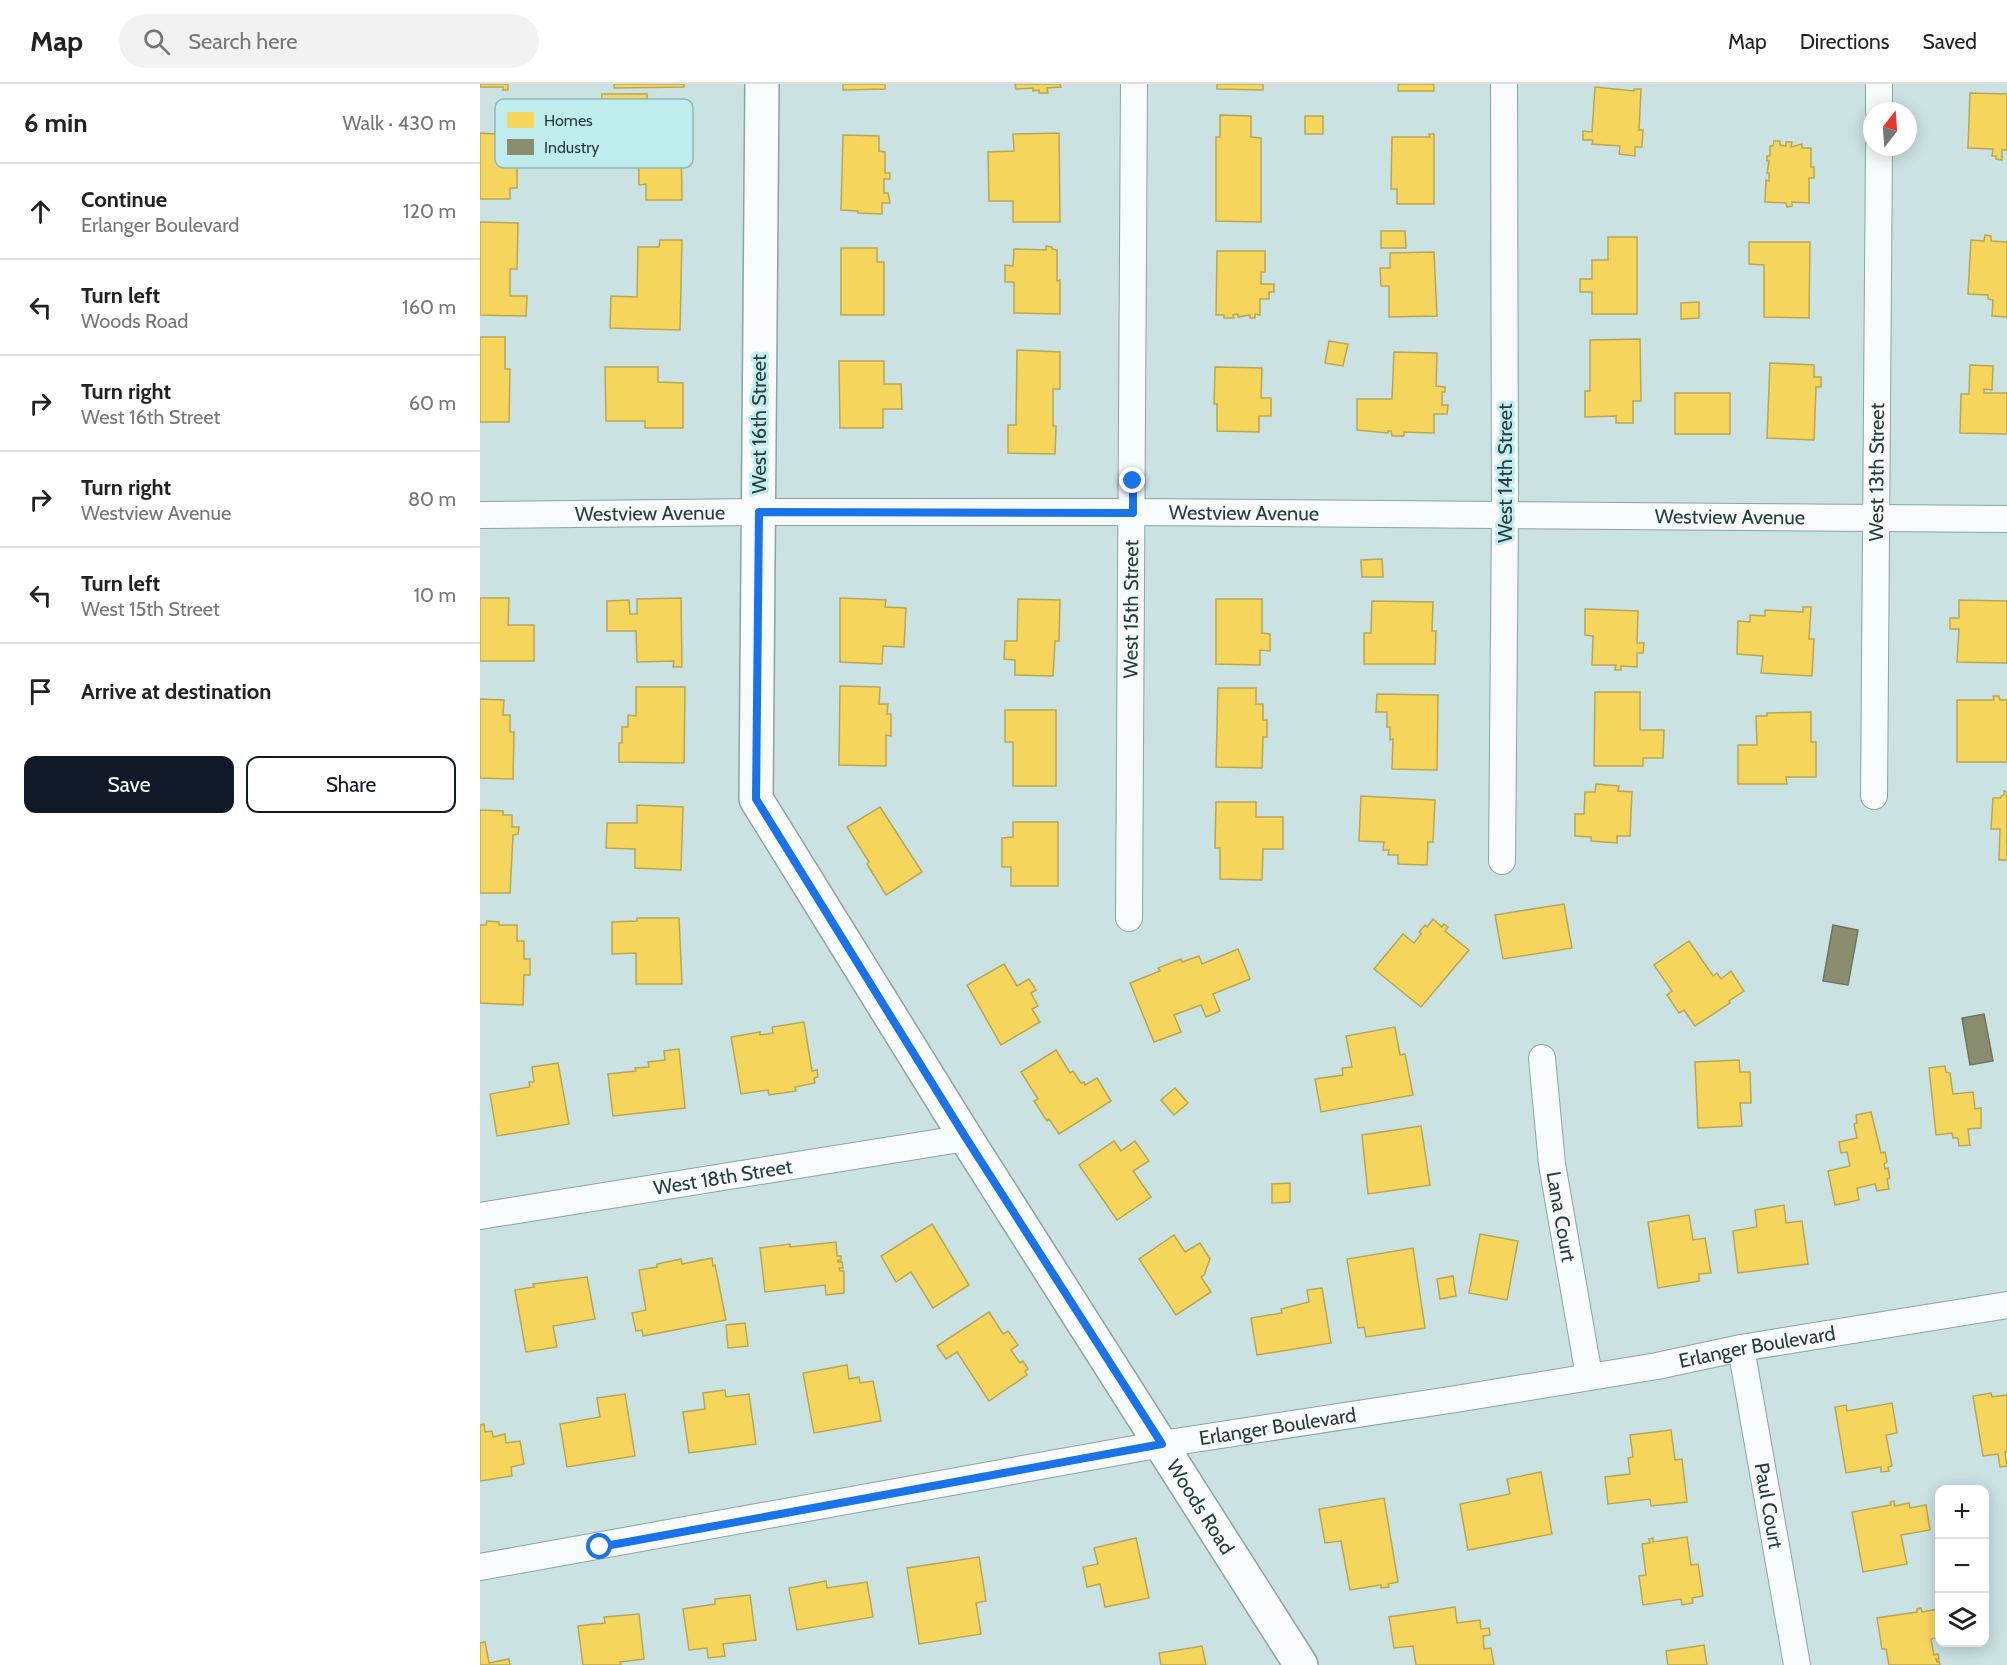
<!DOCTYPE html>
<meta charset="utf-8">
<style>
:root{--surface:#fff;--page:#f2f2f2;--text:#222;--muted:#767676;--line:#e0e0e0;--accent:#111827}
body{margin:0;font-family:Cabin,sans-serif;background:var(--page);color:var(--text)}
.controls{position:absolute;right:18px;bottom:18px;display:grid;overflow:hidden;border-radius:12px;box-shadow:0 3px 15px #0003}
.controls button{width:54px;height:54px;display:grid;place-items:center;padding:0;border:0;border-bottom:2px solid var(--line);background:var(--surface);color:var(--text);font:30px sans-serif}
.compass{position:absolute;left:1383px;top:18px;width:54px;height:54px;border-radius:50%;background:var(--surface);box-shadow:0 3px 15px #0003;rotate:17deg}
.stop{position:absolute;width:18px;height:18px;margin:-14px;border:4px solid #1a73e8;border-radius:50%;background:#fff}
.stop.end{background:#1a73e8;border-color:#fff;box-shadow:0 2px 6px #0008}
.list{margin:0;padding:0;list-style:none}
h2{display:flex;justify-content:space-between;align-items:center;height:78px;margin:0;padding:0 24px;font-size:26px}
h2 small{font-size:20px;font-weight:400;color:var(--muted)}
.list li{display:grid;grid-template-columns:39px 1fr auto;gap:18px;align-items:center;box-sizing:border-box;height:96px;padding:0 24px;border-top:2px solid var(--line)}
.list b{display:block;font-size:22px;white-space:nowrap}
.list p{margin:0;font-size:20px;white-space:nowrap;color:var(--muted)}
.list em{font-size:20px;font-style:normal;color:var(--muted)}
.actions{display:flex;gap:12px;padding:18px 24px}
.actions a{flex:1;padding:14px 0;border:2px solid var(--accent);border-radius:12px;text-align:center;font-size:21px;color:var(--accent)}
.actions .main{background:var(--accent);color:#fff}
.icon{flex:none;width:33px;height:33px;fill:none;stroke:currentColor;stroke-width:2;stroke-linecap:round;stroke-linejoin:round}
.map{position:relative;flex:none;width:1527px;height:1581px;overflow:hidden}
header{display:flex;align-items:center;gap:36px;box-sizing:border-box;height:84px;padding:0 30px;background:var(--surface);border-bottom:2px solid var(--line)}
header strong{font-size:28px}
nav{display:flex;gap:33px;margin-inline-start:auto;font-size:21px}
.search{width:420px;height:54px;background:var(--page);display:flex;align-items:center;gap:15px;box-sizing:border-box;padding:0 21px;border-radius:33px;color:var(--muted);font-size:22px}
main{display:flex}
aside{flex:1;background:var(--surface)}
.map>svg:first-child{display:block}
.homes{fill:#f6d55c;stroke:#b8a752;stroke-width:1.5}
.industry{fill:#8c8c6e;stroke:#6e745f;stroke-width:1.5}
.lines{fill:none;stroke-linecap:round;stroke-linejoin:round}
.minor-casing{stroke:#8fa2a2;stroke-width:28}
.tertiary-casing{stroke:#8fa2a2;stroke-width:36}
.minor{stroke:#f7fbfb;stroke-width:26}
.tertiary{stroke:#f7fbfb;stroke-width:33}
.route{stroke:#1a73e8;stroke-width:8}
.labels{text-anchor:middle;stroke-width:6;stroke-linejoin:round;paint-order:stroke}
.street-label{font-size:20px;fill:#293b3c;stroke:#bfeced}
.key{fill:#bfeced;stroke:#92b7b8;stroke-width:1.5}
.key-label{font-size:16px;fill:#293b3c}
</style>
<header>
<strong>Map</strong>
<div class="search"><svg class="icon" aria-label="search" viewBox="0 0 24 24"><circle cx="10" cy="10" r="6"/><path d="M15 15l6 6"/></svg>Search here</div>
<nav><a>Map</a><a>Directions</a><a>Saved</a></nav>
</header>
<main>
<aside>
<h2>6 min<small>Walk · 430 m</small></h2>
<ul class="list">
<li><svg class="icon" aria-label="ahead" viewBox="0 0 24 24"><path d="M12 20V5M6 11l6-6 6 6"/></svg><div><b>Continue</b><p>Erlanger Boulevard</p></div><em>120 m</em></li>
<li><svg class="icon" aria-label="left" viewBox="0 0 24 24"><path d="M17 20v-9H6M10 6l-5 5 5 5"/></svg><div><b>Turn left</b><p>Woods Road</p></div><em>160 m</em></li>
<li><svg class="icon" aria-label="right" viewBox="0 0 24 24"><path d="M7 20v-9h11M14 6l5 5-5 5"/></svg><div><b>Turn right</b><p>West 16th Street</p></div><em>60 m</em></li>
<li><svg class="icon" aria-label="right" viewBox="0 0 24 24"><path d="M7 20v-9h11M14 6l5 5-5 5"/></svg><div><b>Turn right</b><p>Westview Avenue</p></div><em>80 m</em></li>
<li><svg class="icon" aria-label="left" viewBox="0 0 24 24"><path d="M17 20v-9H6M10 6l-5 5 5 5"/></svg><div><b>Turn left</b><p>West 15th Street</p></div><em>10 m</em></li>
<li><svg class="icon" aria-label="arrive" viewBox="0 0 24 24"><path d="M6 21V4h12l-3 4 3 4H6"/></svg><div><b>Arrive at destination</b></div></li>
</ul>
<div class="actions"><a class="main">Save</a><a>Share</a></div>
</aside>
<div class="map">
<svg width="1527" height="1581" viewBox="0 0 1527 1581">
<rect width="100%" height="100%" fill="#cae2e2"/>
<!-- homes -->
<g class="homes">
<path d="M0,0h28v6h-5v-3h-23z"/>
<path d="M134,0h70v3l-70,1z"/>
<path d="M363,0h42v5l-42,1z"/>
<path d="M535,0h45l1,3 -14,1 1,5h-9v-3l-6,1v-3l-17,1z"/>
<path d="M737,0h46v6l-46,-1z"/>
<rect x="918" y="0" width="36" height="7"/>
<path d="M1115,3l39,4v-2h7l-2,41h4l-1,17h-7v9l-16,-2 1,-8 -28,-2 1,-4h-10v-9l9,1z"/>
<path d="M1490,9l37,1v56h-5v10l-6,-1v-3h-4l1,-7 -25,-1z"/>
<path d="M122,10h45v13l-46,-1z"/>
<path d="M740,31l31,1v21l10,1v84l-45,-1v-84h4z"/>
<rect x="825" y="32" width="18" height="18"/>
<path d="M15,47l6,1v2l8,1v31h8v22h-7v11h-30v-66l15,1z"/>
<path d="M579,49l1,89h-47v-21h-24l-1,-49 26,-1 -1,-17z"/>
<path d="M158,50h43l1,66h-36v-16l-7,1z"/>
<path d="M949,50h5v70h-37v-15h-6l1,-52h38z"/>
<path d="M363,51l36,1v15l6,1v21h5v6h-6v14h4l2,10h-8v11l-24,-1v-2l-17,-1z"/>
<path d="M1294,57h6v4l6,1v-4h6l-1,5 11,-3v4h9v19h3v11h-5v25l-17,-1v4l-5,1 -1,-4 -21,-1 1,-22 3,1v-8h-2l2,-12h-2v-5h3v-10h3z"/>
<path d="M0,138l38,1 -1,46h-7v27h17l-1,20 -46,-1z"/>
<path d="M901,147h24l1,17h-25z"/>
<path d="M1505,151l6,1v5l16,1v75l-15,-1 1,-16 -5,-1v-4l-20,-1 3,-54 13,1z"/>
<path d="M1128,153h29v77h-45v-22h-12v-13h12v-19h16z"/>
<path d="M180,156h22l-2,90 -70,-2 1,-32 26,1 1,-50h21z"/>
<path d="M1269,158h61l-1,76 -45,-1v-52l-15,-1z"/>
<path d="M566,162l6,1v2l5,1v31l3,-1v34l-46,-1v-31h-9v-17l8,1 1,-17 32,1z"/>
<path d="M361,164h36v14h7v53h-43z"/>
<path d="M737,167h48v21h-4v12h13v8h-5v7h-9v16l-5,-1v4h-5v-3l-12,2v-3l-5,1 1,3h-10v-3h-8z"/>
<path d="M954,168l3,64 -48,1v-31h-8l-1,-18h10v-15z"/>
<path d="M1219,218v16l-18,1v-16z"/>
<path d="M0,253h25v32h5l-1,53h-29z"/>
<path d="M1160,255l1,62h-8v22h-17v-7l-31,1v-26h5v-51z"/>
<path d="M849,257l19,3 -5,22 -18,-3z"/>
<path d="M537,266l43,2v37h-7v37h3l-1,28 -47,-1v-28h8z"/>
<path d="M914,268l43,1 -1,33 9,1v5h-3v13h6l-1,9h-13v19l-30,-1v4h-12l-1,-5h-3v2l-31,-3v-31h35z"/>
<path d="M359,277h45v23h17l1,25h-19v19h-43z"/>
<path d="M1290,279l44,2v12h7v10h-5l-2,53 -47,-2z"/>
<path d="M1490,281l23,1 -1,24 -8,-1v4h23v41l-47,-1 1,-39h8z"/>
<path d="M125,283h53v15l25,1v45h-38v-7h-39z"/>
<path d="M735,283l47,1 -1,30h10v18h-12v16l-42,-1v-27h-3z"/>
<rect x="1195" y="309" width="55" height="41"/>
<path d="M902,475l1,18h-21l-1,-17z"/>
<path d="M0,514h29l-1,27h26v36h-54z"/>
<path d="M201,514l1,69h-9l1,-6 -37,1 -1,-31h-29v-30l22,-1 1,14h7v-15z"/>
<path d="M360,514l46,2 -1,7 21,1 -2,39 -21,-1 -1,18 -42,-2z"/>
<path d="M538,515l42,1 -1,41h-4l-2,35 -38,-1v-15l-11,-1 1,-18h12z"/>
<path d="M736,515h46v34l8,1v17l-10,-1v15l-44,-1z"/>
<path d="M1479,516l48,1v62l-50,-1 2,-33h-9v-11h9z"/>
<path d="M892,517l61,1 -1,29h4l-1,33h-71v-31h7z"/>
<path d="M1323,523h8l-2,32h5l-2,37 -51,-3 2,-17 -26,-2 1,-33 12,1v-7l15,1v-6l38,2z"/>
<path d="M1105,525l53,2 -1,32h7l-1,10h-6v14l-16,-1v4h-6l1,-5h-24l1,-29 -8,-1z"/>
<path d="M360,602l40,1 -1,17h9l-1,10h4v22l-5,-1v31l-47,-1z"/>
<path d="M156,603h49l-1,76 -65,-1v-19h3v-16h6v-12l8,1z"/>
<path d="M738,604h38v16h7v16h4v17h-4l-1,31 -46,-1z"/>
<path d="M1115,608h45v38h24l-1,28h-20v8h-49z"/>
<path d="M897,610l61,1 -1,75 -45,-1 1,-30 -3,1v-13h-3v-15h-11z"/>
<path d="M1513,612h6l1,4h7v62h-50v-62h37z"/>
<path d="M0,615l24,1 -1,15h7v17h4l-1,47 -33,-1z"/>
<path d="M525,626h51v76h-43v-44h-8z"/>
<path d="M1331,628v30h5v35h-30l1,7h-49v-39h19l-1,-29h11v-3z"/>
<path d="M1116,700l23,2 -1,5 14,1 -2,44h-13v7l-26,-2v-4l-16,-1v-22h9l1,-22h10z"/>
<path d="M1524,707l3,1v68h-8l1,-31h-9l2,-31h8v-2l3,-1z"/>
<path d="M881,712l74,4 -2,42h-5l-1,23 -29,-1v-9h-10l1,-5h-6l1,-8 -25,-1z"/>
<path d="M736,718h40v15h27v32h-20l-1,31 -42,-1v-31h-5z"/>
<path d="M157,721l46,2 -2,63 -46,-2v-19l-29,-1 1,-25h30z"/>
<path d="M400,723l42,65 -36,23 -19,-31 2,-2 -22,-35z"/>
<path d="M0,726l23,1v4h9v12h7l-1,7 -5,1 -3,58h-30z"/>
<path d="M533,738h45v64h-47v-19h-9v-29l11,-1z"/>
<path d="M1084,820l8,44 -69,11 -8,-44z"/>
<path d="M157,834h42l3,66h-46v-31l-24,1v-32l25,-1z"/>
<path d="M953,835l9,8 2,-3 4,3 -3,4 24,19 -48,57 -47,-38 29,-35 11,9 7,-9 -2,-2 6,-7 2,2z"/>
<path d="M7,837l12,1v3h18v16h7v18h6v16h-6l-1,30 -43,-2v-78h6z"/>
<path d="M1209,857l24,35 4,-3 4,6 10,-8 13,20 -15,10 1,2 -35,23 -11,-16 -5,3 -12,-18 5,-4 -18,-26z"/>
<path d="M758,865l12,30 -37,15 7,17 -14,6 -5,-12 -27,10 7,17 -27,10 -24,-59 30,-12 -2,-3 23,-9 1,3 17,-6 3,8z"/>
<path d="M524,880l13,22 12,-7 7,11 -5,3 7,13 -6,3 8,13 -39,23 -34,-60z"/>
<path d="M324,938l8,49 5,-1 1,7 -4,1 1,5 -20,4 1,4 -27,4 -1,-5 -27,4 -10,-57 29,-5v3l13,-2 -1,-6z"/>
<path d="M915,943l5,28 5,-1 8,41 -92,17 -6,-33 28,-4 -1,-7 10,-1 -6,-31z"/>
<path d="M199,965l6,59 -72,8 -5,-42 28,-3 -1,-3 14,-1 -1,-5 17,-2 -1,-9z"/>
<path d="M576,966l14,23 3,-2 8,12 3,-1 1,3 12,-7 14,23 -52,33 -10,-15 -2,2 -13,-20 4,-2 -17,-27z"/>
<path d="M1259,976l1,12h10l1,31h-11l2,23 -44,2 -3,-66z"/>
<path d="M78,979l11,61 -72,12 -7,-42 40,-7 -1,-5h5l-2,-15z"/>
<path d="M1465,982l1,6 4,1 3,21 20,-2 2,17 6,-1v20l-13,1 2,16 -11,1 -1,-8h-5l-1,-5 -16,2 -7,-67z"/>
<path d="M695,1004l13,15 -14,12 -13,-15z"/>
<path d="M1391,1028l10,41 4,-1 2,10 -3,2 1,5 3,-1 2,10 -3,1 2,10 -12,2 -2,-7 -18,4 2,12 -24,5 -7,-34 22,-5 -3,-14 -6,1 -2,-11 18,-4 -3,-14 3,-1 -1,-8z"/>
<path d="M941,1042l9,59 -62,9 -6,-59z"/>
<path d="M634,1057l7,10 14,-10 14,20 -16,10 18,26 -34,23 -38,-55z"/>
<path d="M810,1099v19l-18,1v-19z"/>
<path d="M1304,1121l2,18 16,-2 6,43 -70,9 -5,-42 24,-4 -2,-17z"/>
<path d="M1209,1131l4,25 12,-2 6,35 -12,1v7l-41,7 -10,-66z"/>
<path d="M452,1140l37,61 -36,23 -22,-36 -15,10 -15,-26z"/>
<path d="M1000,1150l38,7 -11,59 -38,-7z"/>
<path d="M694,1151l11,17 15,-9 10,16 -6,16 -3,2 10,15 -35,23 -37,-56z"/>
<path d="M356,1158l1,14h4v4h-3v2h4l1,6h-4l1,3h4v22l-18,2 -1,-10 -60,7 -5,-44 30,-4v3z"/>
<path d="M933,1164l12,80 -59,9 -2,-10 -6,1 -11,-69z"/>
<path d="M232,1174l1,8 2,-1 11,55 -83,16 -1,-6 -6,1 -4,-18 14,-3 -7,-40 18,-3v-3l24,-5 1,5z"/>
<path d="M973,1192l3,20 -16,3 -3,-20z"/>
<path d="M107,1193l8,42 -42,7 4,21 -31,5 -11,-62 19,-3 -1,-3z"/>
<path d="M842,1204l9,55 -74,12 -6,-37 31,-5 -1,-4 28,-7 -2,-12z"/>
<path d="M509,1228l14,22 5,-3 10,14 -7,5 9,13 3,-2 5,8 -3,2 2,4 -38,26 -32,-49 -11,7 -9,-13z"/>
<path d="M265,1239l3,23 -20,2 -2,-23z"/>
<path d="M367,1281l2,14 10,-2 1,6 13,-2 8,40 -67,12 -11,-60z"/>
<path d="M245,1306l1,7 23,-3 7,50 -67,9 -6,-41 22,-3 -2,-16z"/>
<path d="M1511,1309l1,4 15,-2v57h-2l2,14 -7,1 -2,-13 -15,2 -10,-60z"/>
<path d="M145,1310l10,62 -68,11 -7,-43 40,-7 -3,-19z"/>
<path d="M1412,1319l5,30 -11,2 6,31 -4,1 1,4 -8,1v-5l-35,6 -11,-66 11,-2 1,6z"/>
<path d="M4,1340l1,8 7,-1 1,6 12,-3 1,9 14,-2 4,23 -13,3 1,9 -32,5v-56z"/>
<path d="M1191,1346l4,30 7,-1 5,43 -36,4 -1,-7 -42,5 -3,-27 25,-3 -2,-16 5,-1 -3,-22z"/>
<path d="M1061,1388l11,62 -84,16 -8,-46 50,-10 -3,-15z"/>
<path d="M904,1414l14,84 -10,2 1,3 -8,1v-3l-31,5 -9,-49 -16,2 -6,-34z"/>
<path d="M1414,1417l1,5 14,-3 1,5 16,-3 4,25 -29,5 6,29 -44,8 -11,-60 39,-7 -1,-3z"/>
<path d="M1207,1453l4,28 7,-1 5,32 -11,2 1,5 -11,2 -1,-6 -38,6 -4,-29 7,-1 -4,-31 8,-1 -1,-4 4,-1v4z"/>
<path d="M656,1454l13,60 -44,9 -5,-23 -13,3 -4,-20 15,-3 -4,-16z"/>
<path d="M499,1473l7,44 -10,2 5,31 -62,10 -12,-76z"/>
<path d="M346,1497l1,7 40,-6 6,35 -76,13 -8,-42z"/>
<path d="M270,1511l6,45 -33,4 2,12 -17,2 -1,-10 -18,2 -6,-41 32,-5v-5z"/>
<path d="M975,1523l2,16 23,-3 1,9 8,-1 1,7 -7,1 1,13 7,-1 3,17h-78l-3,-19 -19,2 -5,-31z"/>
<path d="M1441,1524l1,4 16,-3 2,4v24l-9,2 3,16 4,-1 1,5h-3l1,3 2,-1 1,4h-51l-3,-16h-4l-5,-31 40,-6v-3z"/>
<path d="M159,1530l5,45 -24,3 1,3h-38l-5,-39 27,-3 -1,-6z"/>
<path d="M5,1558l4,21 20,-4 1,6h-30v-22z"/>
<path d="M1224,1561l3,20h-39l-2,-14z"/>
<path d="M722,1562l4,19h-45l-2,-12z"/>
</g>
<!-- industry -->
<g class="industry">
<path d="M1353,841l25,5 -10,55 -25,-4z"/>
<path d="M1504,930l9,47 -23,4 -8,-47z"/>
</g>
<g class="lines">
<!-- minor casing -->
<g class="minor-casing">
<g id="minor">
<path d="M1399,27v-27"/>
<path id="s1" d="M0,431l279,-3h374l874,7"/>
<path id="s2" d="M1394,712l5,-649"/>
<path d="M1022,777l3,-345 -1,-432"/>
<path id="s3" d="M649,834l5,-834"/>
<path id="s4" d="M1062,974l10,106 37,212"/>
<path id="s5" d="M0,1132l486,-78"/>
<path id="s6" d="M1261,1264l56,317"/>
<path id="s7" d="M0,1483l682,-123 294,-45 201,-33 84,-18 266,-43"/>
</g>
</g>
<!-- tertiary casing -->
<g class="tertiary-casing">
<g id="tertiary">
<path id="s8" d="M282,0l-6,715 210,339 335,527"/>
</g>
</g>
<!-- minor -->
<use href="#minor" class="minor"/>
<!-- tertiary -->
<use href="#tertiary" class="tertiary"/>
</g>
<g class="lines">
<!-- route -->
<path class="route" d="M120,1463l562,-103 -196,-306 -210,-339 3,-287 374,1v-32"/>
</g>
<g class="labels">
<!-- street labels -->
<g class="street-label">
<text transform="translate(279 340) rotate(-90)" y="7">West 16th Street</text>
<text dy="7" stroke="none"><textPath href="#s2" startOffset="324">West 13th Street</textPath></text>
<text transform="translate(1025 389) rotate(-90)" y="7">West 14th Street</text>
<text dy="7" stroke="none"><textPath href="#s1" startOffset="170">Westview Avenue</textPath></text>
<text dy="7" stroke="none"><textPath href="#s1" startOffset="764">Westview Avenue</textPath></text>
<text dy="7" stroke="none"><textPath href="#s1" startOffset="1250">Westview Avenue</textPath></text>
<text dy="7" stroke="none"><textPath href="#s3" startOffset="309">West 15th Street</textPath></text>
<text dy="7" stroke="none"><textPath href="#s5" startOffset="246">West 18th Street</textPath></text>
<text dy="7" stroke="none"><textPath href="#s4" startOffset="160">Lana Court</textPath></text>
<text dy="7" stroke="none"><textPath href="#s7" startOffset="1296">Erlanger Boulevard</textPath></text>
<text dy="7" stroke="none"><textPath href="#s7" startOffset="810">Erlanger Boulevard</textPath></text>
<text dy="7" stroke="none"><textPath href="#s8" startOffset="1551">Woods Road</textPath></text>
<text dy="7" stroke="none"><textPath href="#s6" startOffset="160">Paul Court</textPath></text>
</g>
</g>
<!-- legend -->
<rect x="15" y="15" width="198" height="69" rx="9" class="key"/>
<rect x="27" y="28" width="27" height="16" fill="#f6d55c"/>
<rect x="27" y="55" width="27" height="16" fill="#8c8c6e"/>
<g class="key-label">
<text x="64" y="42">Homes</text>
<text x="64" y="69">Industry</text>
</g>
</svg>
<div class="controls">
<button>+</button>
<button>−</button>
<button><svg class="icon" aria-label="layers" viewBox="0 0 24 24"><path d="M12 4l9 5-9 5-9-5zM3 14l9 5 9-5"/></svg></button>
</div>
<svg class="compass" viewBox="-18 -18 36 36"><path d="M0-13l5 13h-10z" fill="#e53935"/><path d="M0 13l5-13h-10z" fill="#767676"/></svg>
<div class="stop" style="left:120px;top:1463px"></div>
<div class="stop end" style="left:653px;top:397px"></div>
</div>
</main>
